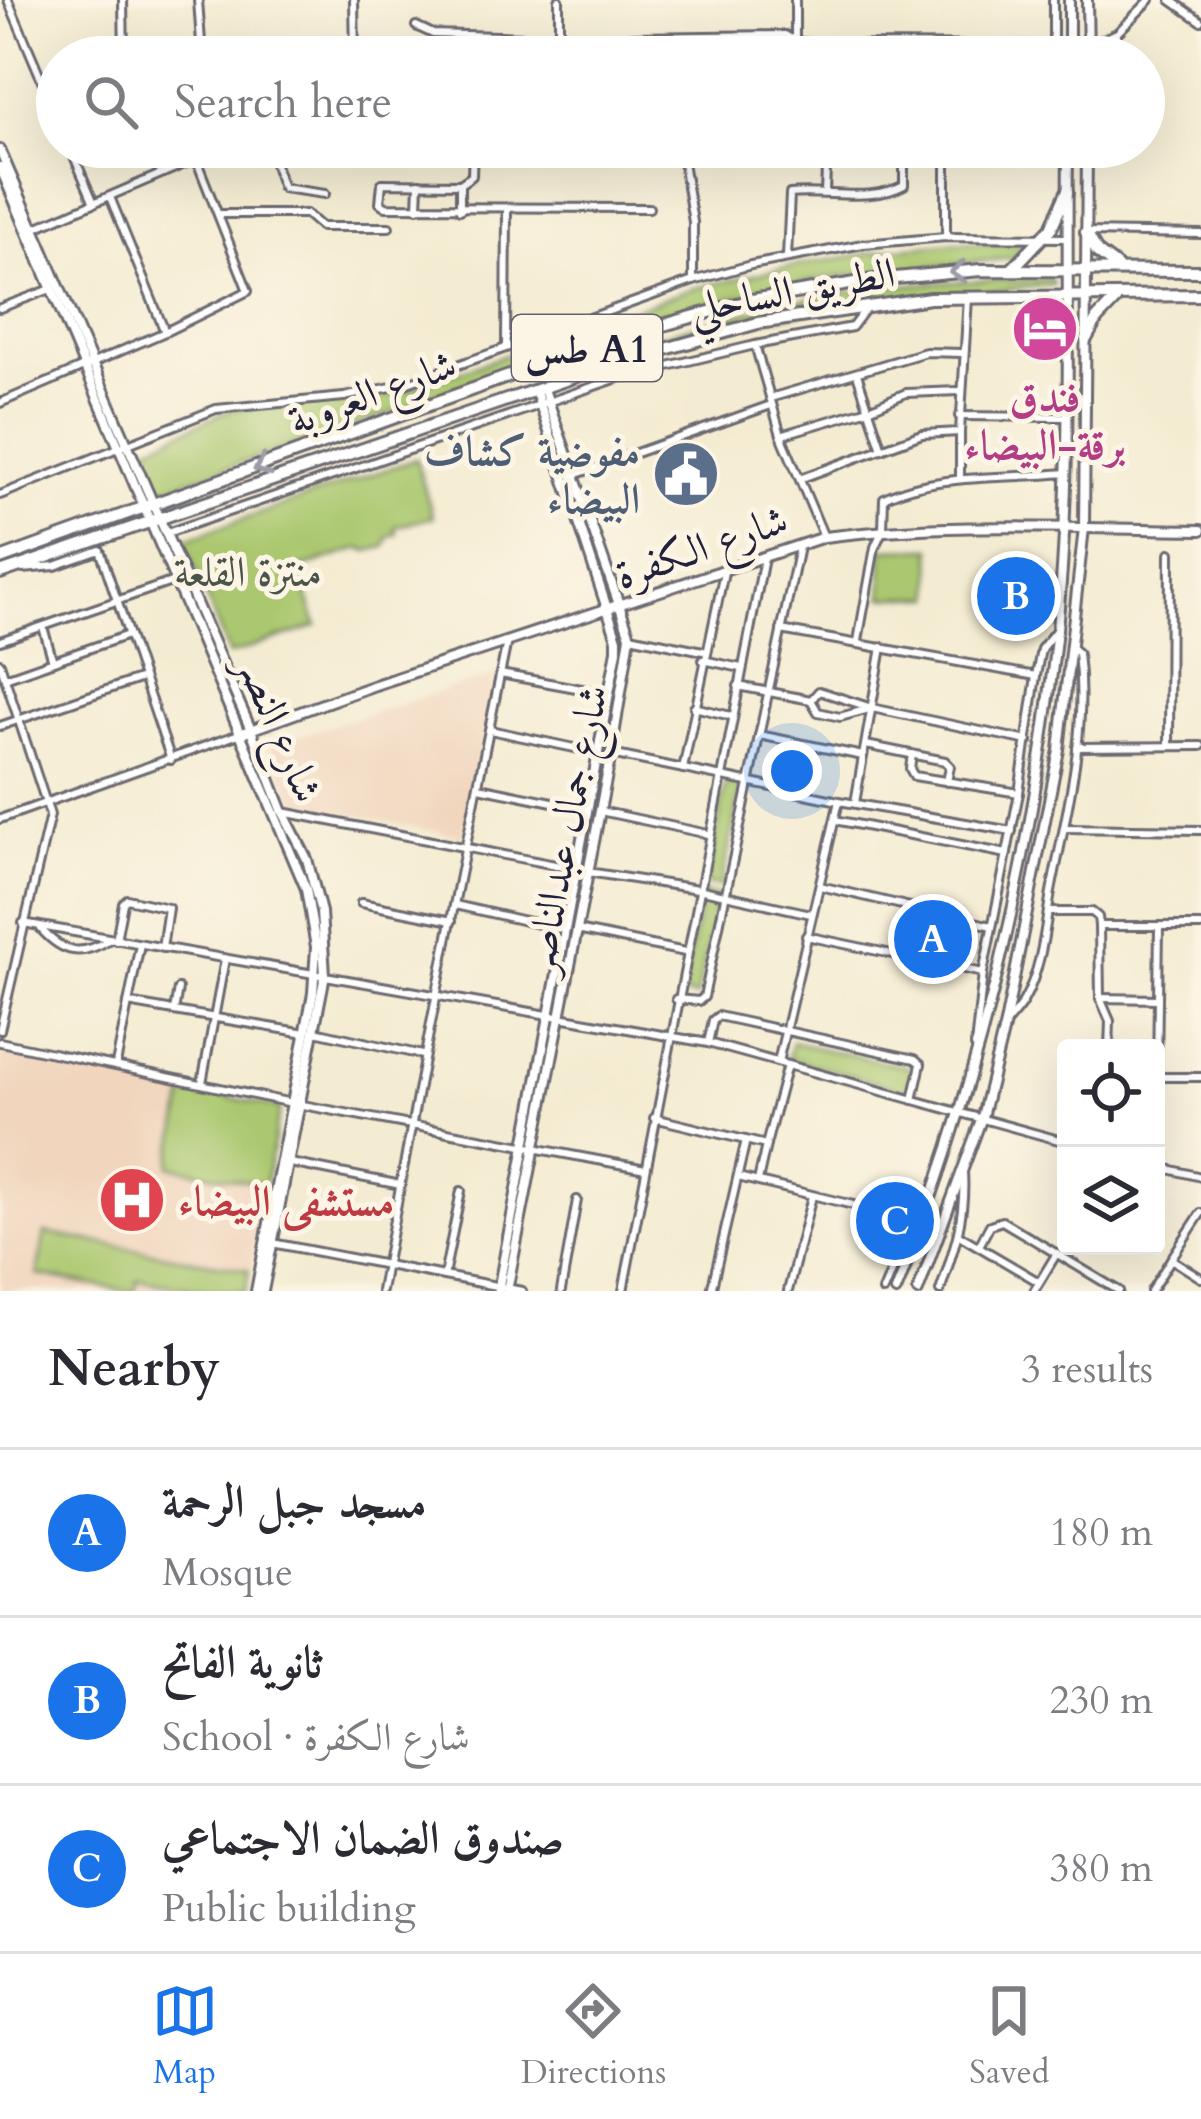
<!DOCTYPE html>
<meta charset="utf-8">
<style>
:root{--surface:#fff;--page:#f2f2f3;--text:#2b2b33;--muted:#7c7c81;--line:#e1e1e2;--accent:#1a73e8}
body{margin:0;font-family:Cardo,Amiri,serif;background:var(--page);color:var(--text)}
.controls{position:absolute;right:36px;bottom:36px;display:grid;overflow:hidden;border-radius:12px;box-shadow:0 12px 48px #0002}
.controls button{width:108px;height:108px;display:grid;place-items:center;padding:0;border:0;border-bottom:3px solid var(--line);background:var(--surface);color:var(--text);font:60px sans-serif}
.you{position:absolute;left:792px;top:771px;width:42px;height:42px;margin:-30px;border:9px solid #fff;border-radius:50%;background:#1a73e8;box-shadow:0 0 0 18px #1a73e833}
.badge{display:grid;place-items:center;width:78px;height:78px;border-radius:50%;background:var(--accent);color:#fff;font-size:39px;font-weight:700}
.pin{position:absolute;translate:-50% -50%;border:6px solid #fff;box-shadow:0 3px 12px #0006}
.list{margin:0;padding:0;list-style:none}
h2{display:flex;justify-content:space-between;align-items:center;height:156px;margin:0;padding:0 48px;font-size:51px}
h2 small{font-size:39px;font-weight:400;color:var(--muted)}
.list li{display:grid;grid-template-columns:78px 1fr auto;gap:36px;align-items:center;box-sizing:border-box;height:168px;padding:0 48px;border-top:3px solid var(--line)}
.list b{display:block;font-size:45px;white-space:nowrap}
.list p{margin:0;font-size:39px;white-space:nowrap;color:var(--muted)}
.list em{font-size:39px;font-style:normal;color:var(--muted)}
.icon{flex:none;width:66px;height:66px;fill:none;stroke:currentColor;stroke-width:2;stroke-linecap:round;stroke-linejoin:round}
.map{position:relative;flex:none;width:1201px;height:1291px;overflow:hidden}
.search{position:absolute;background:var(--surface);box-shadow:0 12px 48px #0002;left:36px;right:36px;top:36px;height:132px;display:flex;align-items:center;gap:30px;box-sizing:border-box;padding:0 42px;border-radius:66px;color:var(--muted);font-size:45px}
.sheet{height:660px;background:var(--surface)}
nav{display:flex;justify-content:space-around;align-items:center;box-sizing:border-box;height:168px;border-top:3px solid var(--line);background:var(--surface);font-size:33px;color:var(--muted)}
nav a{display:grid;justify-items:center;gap:6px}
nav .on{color:var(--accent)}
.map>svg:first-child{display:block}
.built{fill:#f1d5bd}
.green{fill:#abc86f;stroke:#667555;stroke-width:3}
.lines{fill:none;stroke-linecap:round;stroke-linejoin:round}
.minor-casing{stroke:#6c6970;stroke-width:12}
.tertiary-casing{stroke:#6c6970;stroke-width:14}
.trunk-casing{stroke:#6c6970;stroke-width:16}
.minor{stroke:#fff;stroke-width:6}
.tertiary{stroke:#fff;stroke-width:8}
.trunk{stroke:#fff;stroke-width:10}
.oneway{stroke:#9c9ca7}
.labels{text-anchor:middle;stroke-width:10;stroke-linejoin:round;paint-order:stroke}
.shield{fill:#fcf5e5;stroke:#63616e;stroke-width:3}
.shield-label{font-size:39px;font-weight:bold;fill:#22223b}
.street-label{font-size:42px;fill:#22223b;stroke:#fcf5e5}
.hotel-label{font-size:42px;font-weight:bold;fill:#b23c85;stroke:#fcf5e5}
.service-label{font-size:42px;font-weight:bold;fill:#4e5e75;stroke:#fcf5e5;text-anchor:end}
.park-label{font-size:42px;fill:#4b544b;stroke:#fcf5e5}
.health-label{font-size:42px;font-weight:bold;fill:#be3a42;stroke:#fcf5e5;text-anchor:start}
</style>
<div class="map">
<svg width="1201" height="1291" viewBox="0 0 1201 1291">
<rect width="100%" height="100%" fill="#fcf5e5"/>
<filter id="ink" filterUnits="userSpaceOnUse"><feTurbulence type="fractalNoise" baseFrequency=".00833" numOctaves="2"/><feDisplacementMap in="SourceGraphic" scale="24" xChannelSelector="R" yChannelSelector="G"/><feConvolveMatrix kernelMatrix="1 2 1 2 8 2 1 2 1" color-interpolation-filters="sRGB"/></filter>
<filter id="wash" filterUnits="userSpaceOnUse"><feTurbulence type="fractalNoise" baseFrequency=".004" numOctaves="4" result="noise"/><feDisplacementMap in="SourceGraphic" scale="48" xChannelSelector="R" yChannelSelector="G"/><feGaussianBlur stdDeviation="2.7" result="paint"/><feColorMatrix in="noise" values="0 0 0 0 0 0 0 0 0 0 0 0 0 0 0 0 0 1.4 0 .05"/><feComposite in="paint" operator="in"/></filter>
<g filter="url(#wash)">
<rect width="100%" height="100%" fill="#f4ecd2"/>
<!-- built -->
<g class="built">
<path d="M495,675l-32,162 -169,-35 -25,-57z"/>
<path d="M0,1052l280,56 -33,183h-247z"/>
</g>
<!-- green -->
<g class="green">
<path d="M951,243l74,1 -12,14 -191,21 -172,37 -107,36 -142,58 -241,80 -24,-38 96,-43 164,-15 295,-105 93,-21 108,-19z"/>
<path d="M1051,279l2,6 -217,22 -125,21 -119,36 -10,-5c102,-32 205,-62 313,-73 51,-6 104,-5 156,-7z"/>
<path d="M416,459l17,58 -38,10 2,7 -8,2 -4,11 -17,4 -8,-3 -61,21 18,57 -88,29 -45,-115z"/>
<path d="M932,548l1,49h-50l-1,-48z"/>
<path d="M726,783l16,3 -21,101 -15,-3z"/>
<path d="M702,893l16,3 -21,101 -15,-3z"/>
<path d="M792,1042l121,26 -7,23 -118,-33z"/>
<path d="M186,1089l94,19 -15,77 -95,-19z"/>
<path d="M45,1233l204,37 -3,21h-40l-68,-12 -3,12h-9l-89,-16z"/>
</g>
</g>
<g filter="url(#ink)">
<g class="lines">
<!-- minor casing -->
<g class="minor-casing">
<g id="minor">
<path d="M8,0l49,116"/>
<path d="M123,0l1,57"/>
<path d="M198,0l4,57"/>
<path d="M354,0l1,57"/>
<path d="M559,0v57"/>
<path d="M795,0v41"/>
<path d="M1053,0v57"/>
<path d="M1171,0l30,21"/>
<path d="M416,26l17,8 127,4 225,-3 10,6 27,4 266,1 29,-13 33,-33"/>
<path d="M70,147l24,56"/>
<path d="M269,147l14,41 42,6"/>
<path d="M681,150l12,72v59"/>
<path d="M196,159l19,-12"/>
<path d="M827,161l28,-2 3,-12"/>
<path d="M460,184l-78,-1 -2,20 6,4 263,1"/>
<path d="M825,192l2,-45"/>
<path d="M110,197l55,135"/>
<path d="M418,208l1,-25"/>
<path d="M460,210v-26l12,-8 1,-29"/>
<path d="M219,214h87l15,13h68"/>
<path d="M1086,232l115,2"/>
<path d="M946,237v-90"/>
<path d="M787,257l3,-63c36,-4 81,9 114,-9v-38"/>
<path d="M0,308l51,-19"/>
<path d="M506,345l1,-134"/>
<path d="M755,345l26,90 43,102"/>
<path d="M857,374l25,75"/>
<path d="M770,398l156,-46 36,1"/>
<path d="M0,403l165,-71 83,-41 -52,-132 -163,70"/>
<path d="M959,416l108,1"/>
<path d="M960,434v44"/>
<path d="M781,435l88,-26 37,-16 54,-2"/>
<path d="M574,475l197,-70"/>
<path d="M802,478l120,-44 38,-2 8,-135"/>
<path d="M0,495l216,-86 128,-12 61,-13 288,-103 58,-16 112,-21 83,-7 119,1"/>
<path d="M167,533l451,-155 137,-33 97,-18 12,-16"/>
<path d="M23,569l32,-3 45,-16 71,210"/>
<path d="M43,627l9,31"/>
<path d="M781,630l255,46"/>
<path d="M630,636l73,15"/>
<path d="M0,641l177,-61"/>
<path d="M858,641l17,-94 8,-18 1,-31c50,-25 124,-19 181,-25"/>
<path d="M703,660l38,8"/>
<path d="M0,663l50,152 -50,215"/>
<path d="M500,674l109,20"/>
<path d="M5,678l123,-43"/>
<path d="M738,686l73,14 8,-9 53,17 156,33"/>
<path d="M811,700l7,12 22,5 29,-8"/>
<path d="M694,707l37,9"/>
<path d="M0,726l142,-48"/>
<path d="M490,730l108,23"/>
<path d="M759,735l104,21"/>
<path d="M866,745l79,16 5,5 -3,16"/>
<path d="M1169,746l1,-193"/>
<path d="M1077,747l124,-1"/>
<path d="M611,754l228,47 173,30"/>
<path d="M912,754l-2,15 4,7 105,17"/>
<path d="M683,769l41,-197"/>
<path d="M479,787l108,22"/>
<path d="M855,803l27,-156"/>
<path d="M600,811l108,23"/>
<path d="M283,812l293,57"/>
<path d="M0,819l239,-85"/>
<path d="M835,820l172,34"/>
<path d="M1064,828l137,2"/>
<path d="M588,872l110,17 113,25"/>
<path d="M820,886l172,40"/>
<path d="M361,903l91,18"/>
<path d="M455,905l110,25"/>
<path d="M1048,912h44l6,5 1,9h102"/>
<path d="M23,923l685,120 358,99"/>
<path d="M1099,926l1,72 10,23 -1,27"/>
<path d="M41,929c22,25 41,28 69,10"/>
<path d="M577,930l108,22"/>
<path d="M806,936l177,37"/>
<path d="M116,940l7,-37 4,-4 41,9 -6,40"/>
<path d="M178,989l-4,22 132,22"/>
<path d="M1100,998l58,1"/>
<path d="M676,999l23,2 5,-4 95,-450"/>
<path d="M128,1003l46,8"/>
<path d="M1007,1022c6,-7 13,-14 17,-22 18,-32 21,-73 27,-108 15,-78 37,-160 27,-239l-6,-5"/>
<path d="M315,1031l107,24"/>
<path d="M0,1042l292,61 354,66"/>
<path d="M708,1043l5,-23 5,-4 197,43 6,5 -8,36"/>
<path d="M975,1046l8,-73 36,-180 17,-117 5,-27 15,-19"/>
<path d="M778,1062l61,-261"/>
<path d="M116,1064l24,-120"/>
<path d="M1156,1077h45"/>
<path d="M202,1083l23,-124"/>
<path d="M654,1118l112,27 -8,36"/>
<path d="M766,1145l21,-80"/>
<path d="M1156,1146l3,-220"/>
<path d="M290,1163l111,22"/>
<path d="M1156,1166l45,11"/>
<path d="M738,1177l148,36h30"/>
<path d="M1201,1213l-30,46 30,19"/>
<path d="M959,1235l80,47"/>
<path d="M272,1243l250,48"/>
<path d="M979,1246l11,-21 12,-4 117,70"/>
<path d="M444,1276l17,-85"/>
<path d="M381,1291c39,-217 82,-434 126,-650"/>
<path d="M561,1291l16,-91"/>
<path d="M623,1291l141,-733"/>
<path d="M711,1291l35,-151"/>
<path d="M788,1291l24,-95"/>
<path d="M883,1291l33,-78 14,-20"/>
<path d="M940,1291c14,-41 26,-75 23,-119"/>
<path d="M1034,1291l23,-38"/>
<path d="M1151,1291l20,-32"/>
</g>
</g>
<!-- tertiary casing -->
<g class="tertiary-casing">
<g id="tertiary">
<path d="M1087,0l1,57"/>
<path d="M1069,57v-57"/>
<path d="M0,150l251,580 32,82 24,47 14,53 4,63 -62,316"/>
<path d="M0,167l306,722 10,58 -3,46 -57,298"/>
<path d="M239,734l136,-49 449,-148c125,-16 252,-8 377,-7"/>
<path d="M498,1291l119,-641v-11l-81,-247"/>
<path d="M507,1291l104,-537 19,-118 -86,-247"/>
<path d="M896,1291c85,-212 137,-435 161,-662 16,-160 9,-322 11,-482"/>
<path d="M918,1291l64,-174 23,-93 54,-274 25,-222 3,-381"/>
</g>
</g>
<!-- trunk casing -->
<g class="trunk-casing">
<g id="trunk">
<path d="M1086,232l11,20 20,15"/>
<path d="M1012,269l39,-41 16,-36"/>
<path d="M1034,300l23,16 12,17"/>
<path d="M1086,339l11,-20 19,-20"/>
<path d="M0,559l607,-218 145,-41 122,-20 107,-10 220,1"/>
<path d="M0,573l612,-209 146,-41 172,-25 271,-3"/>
</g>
</g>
<!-- minor -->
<use href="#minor" class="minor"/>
<!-- tertiary -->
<use href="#tertiary" class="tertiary"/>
<!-- trunk -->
<use href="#trunk" class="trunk"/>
</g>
<!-- one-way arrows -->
<defs><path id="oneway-chevron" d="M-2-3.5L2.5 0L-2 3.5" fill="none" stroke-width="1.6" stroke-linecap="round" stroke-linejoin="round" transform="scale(3)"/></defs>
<g class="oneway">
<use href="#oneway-chevron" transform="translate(958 272) rotate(176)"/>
<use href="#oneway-chevron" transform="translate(262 467) rotate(160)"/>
</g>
</g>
<!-- icons -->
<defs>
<g id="hotel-disc" transform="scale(3.45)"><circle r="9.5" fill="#d1479c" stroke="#fcf5e5"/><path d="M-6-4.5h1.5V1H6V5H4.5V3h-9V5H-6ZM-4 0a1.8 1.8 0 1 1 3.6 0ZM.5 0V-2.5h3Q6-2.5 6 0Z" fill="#fff"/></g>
<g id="civic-disc" transform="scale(3.45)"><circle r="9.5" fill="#5c6f8a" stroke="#fcf5e5"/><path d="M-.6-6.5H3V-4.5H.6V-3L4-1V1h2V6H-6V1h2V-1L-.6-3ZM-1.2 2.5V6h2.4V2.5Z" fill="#fff"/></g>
<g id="hospital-disc" transform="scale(3.45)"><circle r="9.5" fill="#e0444e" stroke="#fcf5e5"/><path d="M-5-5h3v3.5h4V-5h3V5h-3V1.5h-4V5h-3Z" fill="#fff"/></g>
</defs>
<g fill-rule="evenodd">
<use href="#hotel-disc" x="1045" y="329"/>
<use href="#civic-disc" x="686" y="474"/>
<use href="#hospital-disc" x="132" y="1200"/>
</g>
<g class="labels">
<!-- shield labels -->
<rect class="shield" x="512" y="315" width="150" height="66" rx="9"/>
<g class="shield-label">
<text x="587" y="362">طس A1</text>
</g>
<!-- street labels -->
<g class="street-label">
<text transform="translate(792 289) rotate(-10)" y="15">الطريق الساحلي</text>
<text transform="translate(372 391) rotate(-20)" y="15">شارع العروبة</text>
<text transform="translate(701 546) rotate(-19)" y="15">شارع الكفرة</text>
<text transform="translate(281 728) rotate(67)" y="15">شارع النصر</text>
<text transform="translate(565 829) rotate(-79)" y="15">شارع جمال عبدالناصر</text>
</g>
<!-- hotel labels -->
<g class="hotel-label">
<text x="1045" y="411">فندق<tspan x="1045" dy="48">برقة-البيضاء</tspan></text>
</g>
<!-- service labels -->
<g class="service-label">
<text x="640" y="465">مفوضية كشاف<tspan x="640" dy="48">البيضاء</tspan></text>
</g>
<!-- park labels -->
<g class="park-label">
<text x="248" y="586">منتزة القلعة</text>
</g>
<!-- health labels -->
<g class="health-label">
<text x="178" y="1215">مستشفى البيضاء</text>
</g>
</g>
</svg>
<div class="controls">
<button><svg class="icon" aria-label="locate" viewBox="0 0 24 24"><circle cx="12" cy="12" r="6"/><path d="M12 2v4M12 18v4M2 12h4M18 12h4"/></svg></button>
<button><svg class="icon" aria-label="layers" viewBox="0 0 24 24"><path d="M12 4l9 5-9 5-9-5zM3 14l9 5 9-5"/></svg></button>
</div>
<div class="you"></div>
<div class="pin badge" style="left:933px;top:939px">A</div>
<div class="pin badge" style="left:1016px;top:596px">B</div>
<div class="pin badge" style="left:895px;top:1221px">C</div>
<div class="search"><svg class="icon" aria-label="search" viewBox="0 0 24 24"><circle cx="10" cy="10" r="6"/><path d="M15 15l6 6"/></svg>Search here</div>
</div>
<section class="sheet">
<h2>Nearby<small>3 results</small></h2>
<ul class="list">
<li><span class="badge">A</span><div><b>مسجد جبل الرحمة</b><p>Mosque</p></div><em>180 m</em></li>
<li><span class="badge">B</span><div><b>ثانوية الفاتح</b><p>School · شارع الكفرة</p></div><em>230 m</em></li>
<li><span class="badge">C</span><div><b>صندوق الضمان الاجتماعي</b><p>Public building</p></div><em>380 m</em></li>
</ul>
</section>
<nav>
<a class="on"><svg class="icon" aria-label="map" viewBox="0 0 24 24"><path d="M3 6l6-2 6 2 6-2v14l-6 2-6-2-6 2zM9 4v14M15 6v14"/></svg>Map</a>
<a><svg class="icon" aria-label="directions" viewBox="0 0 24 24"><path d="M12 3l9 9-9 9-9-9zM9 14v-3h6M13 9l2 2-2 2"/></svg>Directions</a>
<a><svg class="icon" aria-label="saved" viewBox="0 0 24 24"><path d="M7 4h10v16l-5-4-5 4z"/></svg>Saved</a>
</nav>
